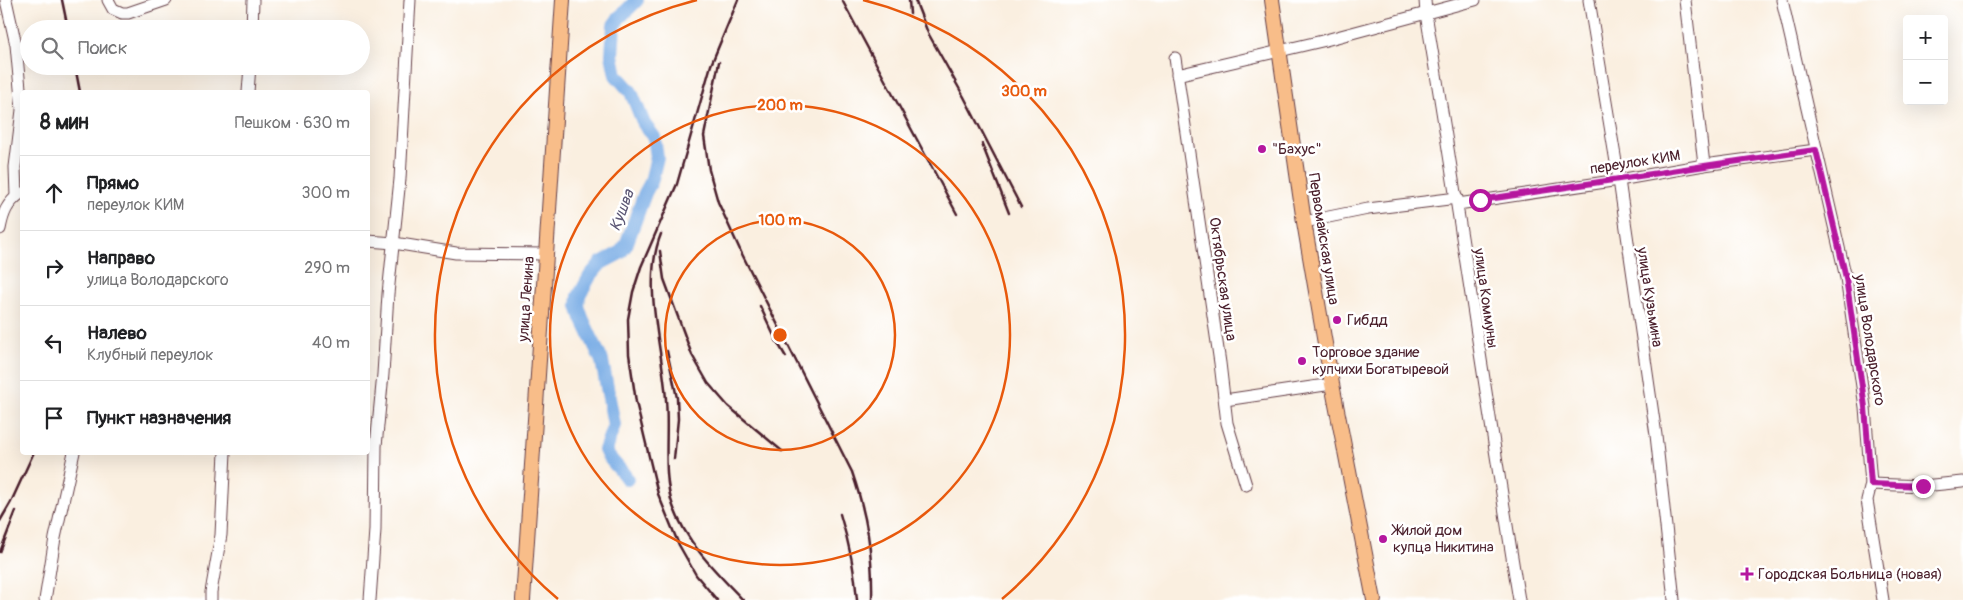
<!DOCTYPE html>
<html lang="ru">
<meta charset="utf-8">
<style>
:root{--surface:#fff;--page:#f2f2f2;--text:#202124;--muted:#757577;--line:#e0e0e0}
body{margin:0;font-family:Pangolin,sans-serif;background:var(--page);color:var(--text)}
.controls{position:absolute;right:15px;top:15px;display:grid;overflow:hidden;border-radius:5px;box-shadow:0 5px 20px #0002}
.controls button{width:45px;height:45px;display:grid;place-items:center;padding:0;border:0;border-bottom:1px solid var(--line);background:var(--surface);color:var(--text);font:25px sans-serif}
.stop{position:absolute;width:15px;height:15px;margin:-11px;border:4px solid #b5179e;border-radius:50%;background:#fff}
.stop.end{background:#b5179e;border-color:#fff;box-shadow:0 1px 5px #0008}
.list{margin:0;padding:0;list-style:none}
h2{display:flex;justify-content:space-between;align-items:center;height:65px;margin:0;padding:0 20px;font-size:21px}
h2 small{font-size:16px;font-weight:400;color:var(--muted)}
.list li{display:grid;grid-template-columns:32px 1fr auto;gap:15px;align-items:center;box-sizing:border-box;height:75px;padding:0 20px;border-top:1px solid var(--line)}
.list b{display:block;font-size:19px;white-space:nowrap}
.list p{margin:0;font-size:16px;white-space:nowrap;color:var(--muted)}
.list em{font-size:16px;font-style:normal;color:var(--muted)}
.icon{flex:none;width:28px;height:28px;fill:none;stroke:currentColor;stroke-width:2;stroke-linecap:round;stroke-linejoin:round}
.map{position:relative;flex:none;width:1963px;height:600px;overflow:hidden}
.search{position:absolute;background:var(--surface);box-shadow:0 5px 20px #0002;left:20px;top:20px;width:350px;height:55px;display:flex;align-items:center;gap:12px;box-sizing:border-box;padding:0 18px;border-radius:28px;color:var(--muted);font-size:19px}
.panel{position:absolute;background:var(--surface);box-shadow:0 5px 20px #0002;left:20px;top:90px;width:350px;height:365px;border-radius:5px}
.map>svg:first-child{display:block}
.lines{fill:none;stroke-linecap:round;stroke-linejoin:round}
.river{stroke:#78ace5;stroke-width:14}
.minor-casing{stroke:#643e46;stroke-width:13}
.major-casing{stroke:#643e46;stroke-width:16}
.minor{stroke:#fff;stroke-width:11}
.major{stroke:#f8bd89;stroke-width:14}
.rail{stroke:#4a1f2b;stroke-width:2.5}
.route{stroke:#b5179e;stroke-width:6}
.ring{fill:none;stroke:#e8590c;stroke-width:2.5}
.poi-dot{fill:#b5179e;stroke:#fff;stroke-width:2}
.labels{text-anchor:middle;stroke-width:5;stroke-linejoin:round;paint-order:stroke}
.poi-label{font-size:15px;fill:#4a1f2b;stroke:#fff;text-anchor:start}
.street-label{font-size:15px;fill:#4a1f2b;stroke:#fff}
.water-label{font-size:16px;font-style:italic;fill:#5c5775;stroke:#fff}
.centre{fill:#e8590c;stroke:#fff;stroke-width:2.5}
.ring-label{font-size:15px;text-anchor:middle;font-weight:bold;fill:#e8590c;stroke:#fff;stroke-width:5;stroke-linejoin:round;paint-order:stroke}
</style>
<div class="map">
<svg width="1963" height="600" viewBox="0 0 1963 600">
<rect width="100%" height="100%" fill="#fff"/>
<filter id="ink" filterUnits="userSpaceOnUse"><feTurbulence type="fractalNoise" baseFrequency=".02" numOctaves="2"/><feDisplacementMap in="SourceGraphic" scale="10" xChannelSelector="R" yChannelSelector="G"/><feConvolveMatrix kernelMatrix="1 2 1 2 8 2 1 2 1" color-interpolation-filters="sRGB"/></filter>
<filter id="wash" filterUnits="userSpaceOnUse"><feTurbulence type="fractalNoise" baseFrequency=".0096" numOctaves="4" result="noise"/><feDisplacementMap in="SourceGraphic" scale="20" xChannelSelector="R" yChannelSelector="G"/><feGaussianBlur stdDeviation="1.12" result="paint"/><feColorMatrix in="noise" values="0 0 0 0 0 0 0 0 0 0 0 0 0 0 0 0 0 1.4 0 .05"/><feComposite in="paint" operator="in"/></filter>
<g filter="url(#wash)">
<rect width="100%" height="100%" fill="#faefe0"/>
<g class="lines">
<!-- river -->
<path class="river" d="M627,479c-6,-11 -17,-17 -22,-29l9,-25 -2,-11 -10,-53 -20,-43 -4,-12 1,-10 11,-20 11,-13 19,-10 6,-8 19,-52 6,-11 6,-25 -3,-20 -10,-13 -13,-32 -15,-17 -4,-20 2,-30 5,-7 18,-18"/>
</g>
</g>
<g filter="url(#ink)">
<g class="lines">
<!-- minor casing -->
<g class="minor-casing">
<g id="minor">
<path d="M6,0l10,45 6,65 -7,57 1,29"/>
<path d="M108,0l5,9 9,4h6l38,-13"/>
<path d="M1425,0l1,14c33,195 61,391 93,586"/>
<path d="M1589,0l30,180 37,255 18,165"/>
<path d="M1685,0l19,165"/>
<path d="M1782,0l64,278 19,129 6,77 -4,16 16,100"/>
<path d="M252,29l1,-29"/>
<path d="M1175,58l45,305 7,60 19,62"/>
<path d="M1177,75l145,-34 153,-41"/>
<path d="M248,92l2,-26"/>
<path d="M1458,204l161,-24 85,-15 112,-15"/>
<path d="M1304,222l64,-13 89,-11"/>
<path d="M0,229c3,-16 7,-26 21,-36"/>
<path d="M368,241l26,2 62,10 89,1"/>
<path d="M1225,400l107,-16"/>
<path d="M1871,484l52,2 40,-4"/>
<path d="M45,600l10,-62 19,-86"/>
<path d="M211,600v-8l10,-57 4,-83"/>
<path d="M370,600l5,-70 1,-84 7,-72 5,-80 12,-115 10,-179"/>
</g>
</g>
<!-- major casing -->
<g class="major-casing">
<g id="major">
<path d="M1272,0l32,222 28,162 42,216"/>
<path d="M523,600l40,-600"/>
</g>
</g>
<!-- minor -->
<use href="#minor" class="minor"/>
<!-- major -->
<use href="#major" class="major"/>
<!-- rail -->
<g class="rail">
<path d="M62,0l6,29"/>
<path d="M842,0l115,214"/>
<path d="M909,0l1,14"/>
<path d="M915,0l13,33 36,64 57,110"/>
<path d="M719,62l-15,74 5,34 9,32 23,50 111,220c15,44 21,81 20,128"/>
<path d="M75,66l5,26"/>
<path d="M982,144l27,69"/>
<path d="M661,234c-20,50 2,114 5,166 3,33 -4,75 7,106 14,38 43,66 70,94"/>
<path d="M660,251l4,28 28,76 16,28 20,23 54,45"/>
<path d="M760,306l16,34 10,17"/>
<path d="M667,351l10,47 1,21 -4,40"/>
<path d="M840,514c9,29 15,56 17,86"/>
<path d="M0,521l11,-19 23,-50"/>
<path d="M0,552l16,-41"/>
<path d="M717,600l-21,-25 -17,-30 -21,-51 -22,-92 -7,-48 -1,-35 5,-27 8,-25 36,-83 34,-119 27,-65"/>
</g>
</g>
</g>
<g class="lines" filter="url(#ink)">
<!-- route -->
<path class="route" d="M1480,200c112,-16 224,-35 336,-50l30,128 19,129 6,77 52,2"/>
</g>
<!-- distance rings -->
<g class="ring">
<circle cx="780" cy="335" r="115"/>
<circle cx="780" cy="335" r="230"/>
<path d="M558 599A345 345 0 0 1 697 0M863 0A345 345 0 0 1 1002 599"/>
</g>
<!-- markers -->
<g class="poi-dot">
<circle cx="1262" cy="149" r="5"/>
<circle cx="1337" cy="320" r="5"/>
<circle cx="1302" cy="361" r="5"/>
<circle cx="1383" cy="539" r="5"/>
<path d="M1744.5 566.5h5v5h5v5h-5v5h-5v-5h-5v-5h5z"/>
</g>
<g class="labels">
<!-- poi labels -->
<g class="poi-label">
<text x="1272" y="154">"Бахус"</text>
<text x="1347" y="325">Гибдд</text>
<text x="1312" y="357">Торговое здание<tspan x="1312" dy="17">купчихи Богатыревой</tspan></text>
<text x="1393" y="535">Жилой дом<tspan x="1393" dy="17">купца Никитина</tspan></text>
<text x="1758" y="579">Городская Больница (новая)</text>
</g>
<!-- street labels -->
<g class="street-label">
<text transform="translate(1635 162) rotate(-9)" y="5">переулок КИМ</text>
<text transform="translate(1324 239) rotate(81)" y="5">Первомайская улица</text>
<text transform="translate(1223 279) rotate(82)" y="5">Октябрьская улица</text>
<text transform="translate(1650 297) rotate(81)" y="5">улица Кузьмина</text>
<text transform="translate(1486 298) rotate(82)" y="5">улица Коммуны</text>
<text transform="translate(526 299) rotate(-86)" y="5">улица Ленина</text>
<text transform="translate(1870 340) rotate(81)" y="5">улица Володарского</text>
</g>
<!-- water labels -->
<g class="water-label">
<text transform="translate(621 210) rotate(-69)" y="6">Кушва</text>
</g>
</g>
<circle cx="780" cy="335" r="8" class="centre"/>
<g class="ring-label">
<text x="1024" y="96">300 m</text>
<text x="780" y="110">200 m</text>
<text x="780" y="225">100 m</text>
</g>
</svg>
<div class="controls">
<button>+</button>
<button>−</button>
</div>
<div class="stop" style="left:1480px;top:200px"></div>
<div class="stop end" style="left:1923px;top:486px"></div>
<div class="search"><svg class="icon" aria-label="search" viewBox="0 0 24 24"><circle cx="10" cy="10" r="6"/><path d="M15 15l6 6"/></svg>Поиск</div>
<section class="panel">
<h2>8 мин<small>Пешком · 630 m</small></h2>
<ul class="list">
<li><svg class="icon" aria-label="ahead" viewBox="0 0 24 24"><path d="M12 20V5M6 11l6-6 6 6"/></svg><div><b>Прямо</b><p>переулок КИМ</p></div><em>300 m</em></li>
<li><svg class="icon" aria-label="right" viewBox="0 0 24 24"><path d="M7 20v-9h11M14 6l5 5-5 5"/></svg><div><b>Направо</b><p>улица Володарского</p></div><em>290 m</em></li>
<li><svg class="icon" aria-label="left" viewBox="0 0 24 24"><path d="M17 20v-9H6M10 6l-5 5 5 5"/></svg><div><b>Налево</b><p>Клубный переулок</p></div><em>40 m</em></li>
<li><svg class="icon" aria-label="arrive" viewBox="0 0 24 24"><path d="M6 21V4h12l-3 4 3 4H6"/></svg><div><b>Пункт назначения</b></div></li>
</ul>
</section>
</div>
